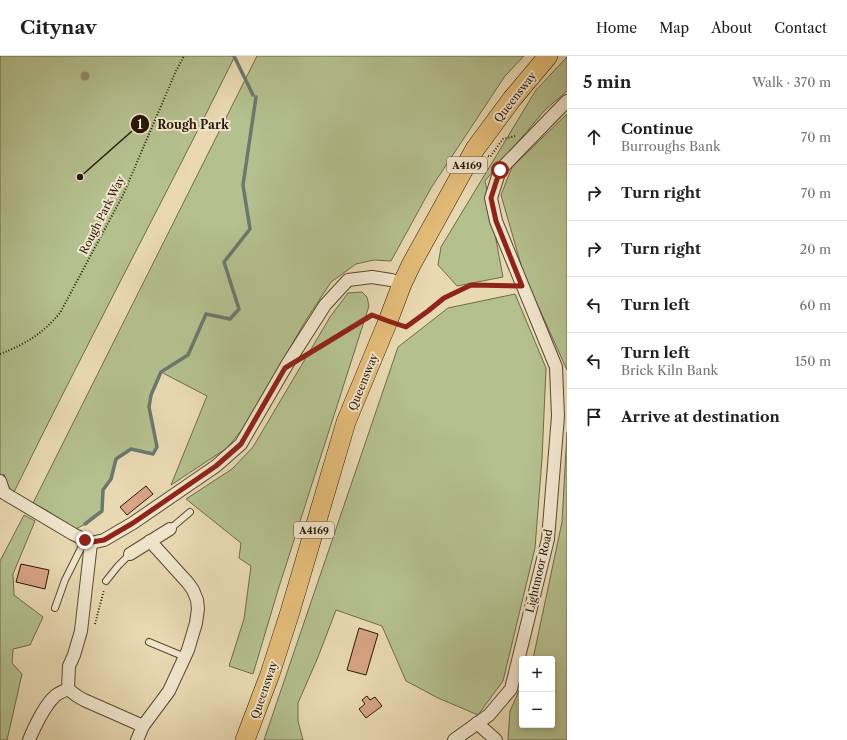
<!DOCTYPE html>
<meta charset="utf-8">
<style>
:root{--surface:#fff;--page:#f2f2f2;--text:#202124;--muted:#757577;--line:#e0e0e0}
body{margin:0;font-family:"Libre Caslon Text",serif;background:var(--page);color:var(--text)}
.controls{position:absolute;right:12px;bottom:12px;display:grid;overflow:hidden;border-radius:4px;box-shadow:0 2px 6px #0003}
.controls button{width:36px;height:36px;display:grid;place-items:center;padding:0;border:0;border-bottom:1px solid var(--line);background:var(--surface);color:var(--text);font:20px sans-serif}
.stop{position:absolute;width:12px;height:12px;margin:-9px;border:3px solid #8f2418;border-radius:50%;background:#fff}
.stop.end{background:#8f2418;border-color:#fff;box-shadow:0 1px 4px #0008}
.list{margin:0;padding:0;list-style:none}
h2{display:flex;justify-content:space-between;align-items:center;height:52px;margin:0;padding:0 16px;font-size:17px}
h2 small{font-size:13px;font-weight:400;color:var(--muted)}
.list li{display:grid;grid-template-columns:26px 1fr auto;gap:12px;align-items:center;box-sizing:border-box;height:56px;padding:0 16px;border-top:1px solid var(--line)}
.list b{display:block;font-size:15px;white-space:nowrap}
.list p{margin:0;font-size:13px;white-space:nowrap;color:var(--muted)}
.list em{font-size:13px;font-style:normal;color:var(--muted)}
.icon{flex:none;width:22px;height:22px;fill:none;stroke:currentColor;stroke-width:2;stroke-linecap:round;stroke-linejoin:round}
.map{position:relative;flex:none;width:567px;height:684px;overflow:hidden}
header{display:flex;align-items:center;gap:24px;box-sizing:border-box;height:56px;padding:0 20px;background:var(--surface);border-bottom:1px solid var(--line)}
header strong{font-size:19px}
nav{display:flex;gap:22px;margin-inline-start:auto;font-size:14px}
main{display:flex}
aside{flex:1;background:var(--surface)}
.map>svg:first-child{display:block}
.green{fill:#b4c08e;stroke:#6e6c4a}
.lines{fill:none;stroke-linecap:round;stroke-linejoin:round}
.stream{stroke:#6c786f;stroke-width:3.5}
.building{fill:#d9a585;stroke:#281906}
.lane-casing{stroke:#584931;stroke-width:8}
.street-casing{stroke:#584931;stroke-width:14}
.primary-casing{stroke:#281906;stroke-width:20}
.path{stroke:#281906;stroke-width:2;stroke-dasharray:1 2;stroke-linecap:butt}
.lane{stroke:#f1e6cd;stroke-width:6}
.street{stroke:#f1e6cd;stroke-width:12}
.primary{stroke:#e4bc79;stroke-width:19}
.tree{fill:#968b6a}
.route{stroke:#8f2418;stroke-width:5}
.labels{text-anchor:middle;stroke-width:4;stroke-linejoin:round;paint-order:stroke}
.shield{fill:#f1e6cd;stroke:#645642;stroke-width:1}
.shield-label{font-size:10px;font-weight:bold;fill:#281906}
.street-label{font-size:11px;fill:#281906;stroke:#f1e6cd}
.leader{fill:none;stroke:#281906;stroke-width:1.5}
.callout-dot{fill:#281906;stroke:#f1e6cd;stroke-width:1.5}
.mark-label{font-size:12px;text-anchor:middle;font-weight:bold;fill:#fff}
.callout-label{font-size:12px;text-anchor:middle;font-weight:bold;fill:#281906;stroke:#f1e6cd;stroke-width:4;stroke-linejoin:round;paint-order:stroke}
</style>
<header>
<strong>Citynav</strong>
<nav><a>Home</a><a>Map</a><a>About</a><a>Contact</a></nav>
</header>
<main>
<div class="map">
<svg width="567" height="684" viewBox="0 0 567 684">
<rect width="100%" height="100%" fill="#e9d9b2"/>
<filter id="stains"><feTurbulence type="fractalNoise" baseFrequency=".005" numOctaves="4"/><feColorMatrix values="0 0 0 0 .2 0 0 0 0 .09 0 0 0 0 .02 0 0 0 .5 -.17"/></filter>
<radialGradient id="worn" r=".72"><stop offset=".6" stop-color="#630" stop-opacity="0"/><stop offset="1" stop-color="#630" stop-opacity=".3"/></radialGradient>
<!-- green -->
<g class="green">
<path d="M0,0h235c-73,147 -150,291 -222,438l-6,-11 -3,-9 -4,9z"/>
<path d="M257,0h267l-19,20 -74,112 -40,73 -17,-1 -18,4 -25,18 -25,38 -62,107 -17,21 -56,37 36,-89 -46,-24 -10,23 -2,12 8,40 -4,7 -22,-5 -15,10 -5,20 -8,11 -1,21 -17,13 -9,5 -30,-19 -13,-7z"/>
<path d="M567,1v34l-22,19 -60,71 18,96 -46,9 -19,-21 3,-18 95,-157z"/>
<path d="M567,58v256l-43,-95 -23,-80 11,-28z"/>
<path d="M362,236l5,5 2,9 -91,284 -25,84 -24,-8 15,-47 7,-53 -12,-8 2,-15 -55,-44 46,-30 21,-22 77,-130 18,-24z"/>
<path d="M515,238l31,74 -4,91 -7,89 -32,133 -25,34 -40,-17 -32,-17 -24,-55 -46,-16 -18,47 -20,46v18l5,19h-39l134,-393 50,-39z"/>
<path d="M567,376v308h-59l2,-29 12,-27v41h30v-66h-19l29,-137z"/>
<path d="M24,459l11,6 -22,53 1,21 29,22 -13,28 -17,4 -1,14 10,11 -15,66h-7v-179z"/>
</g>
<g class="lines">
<!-- stream -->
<g class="stream">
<path d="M234,0l19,39"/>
<path d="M85,468l17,-13 1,-21 8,-11 5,-20 15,-10 22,5 4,-7 -8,-40 2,-12 10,-23 27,-17 18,-41 24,5 9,-10 -15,-47 26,-33 -7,-44 13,-88"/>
</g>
</g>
<!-- building -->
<g class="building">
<path d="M146,430l7,8 -26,21 -7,-8z"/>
<path d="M21,508l28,6 -4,19 -29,-7z"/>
<path d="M359,572l19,6 -12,41 -19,-5z"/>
<path d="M367,640l3,4 5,-3 7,9 -16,12 -7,-9 6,-5 -3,-4z"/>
</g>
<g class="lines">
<!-- lane casing -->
<g class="lane-casing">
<g id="lane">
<path d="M170,473l20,-17"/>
<path d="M106,525l12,-15 12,-12"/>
<path d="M55,552l10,-28 20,-40"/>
<path d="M149,586l36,15"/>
</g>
</g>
<!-- street casing -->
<g class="street-casing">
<g id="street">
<path d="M0,425l4,12 69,41 18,9 13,-3 29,-17 83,-57 25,-22 47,-81 37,-58 23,-25 24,-3 19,3 11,4"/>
<path d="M130,498l40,-25"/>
<path d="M68,633l9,7 7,4 59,26"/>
<path d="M477,667l19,17"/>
<path d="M29,684c5,-12 16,-35 26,-44 3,-3 9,-5 13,-7l1,-23 5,-11 7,-24 10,-88"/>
<path d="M137,684l6,-14 26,-35 19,-41 8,-27 2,-14 -1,-9 -4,-10 -5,-7 -38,-42"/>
<path d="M454,684l35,-25 22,-26 37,-150 10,-123 -2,-49 -60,-146 -5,-23 9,-28 67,-69"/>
</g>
</g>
<!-- primary casing -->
<g class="primary-casing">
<path id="primary" d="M245,684l25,-66 20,-62 56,-190 42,-101 14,-37 9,-19 64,-116 37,-50 36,-43"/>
</g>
<!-- path -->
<g class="path">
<path d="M488,100l2,1 13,-18 12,-3"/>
<path d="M403,270l3,1 22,-16 16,-13 27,-13 38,1"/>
<path d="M0,298c26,-10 42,-20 60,-41l63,-118 53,-124 8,-15"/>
<path d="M308,298l64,-39 2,1"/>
<path d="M95,568l9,-34"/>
</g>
<!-- lane -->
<use href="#lane" class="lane"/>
<!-- street -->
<use href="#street" class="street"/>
<!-- primary -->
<use href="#primary" class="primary"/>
</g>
<!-- trees -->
<circle class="tree" cx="85" cy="20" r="4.5"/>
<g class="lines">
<!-- route -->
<path class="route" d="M85,484l7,2 12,-2 29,-17 83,-57 25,-22 44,-76 87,-53 16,6 18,6 22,-16 16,-13 27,-13 51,1 -26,-65 -5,-23 9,-28"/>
</g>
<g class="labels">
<!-- shield labels -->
<g class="shield">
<rect x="447" y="101" width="40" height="16" rx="3"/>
<rect x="294" y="466" width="40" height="16" rx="3"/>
</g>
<g class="shield-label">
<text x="467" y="113">A4169</text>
<text x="314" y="478">A4169</text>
</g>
<!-- street labels -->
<g class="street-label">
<text transform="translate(515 41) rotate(-52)" y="4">Queensway</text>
<text transform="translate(102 159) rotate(-63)" y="4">Rough Park Way</text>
<text transform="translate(363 326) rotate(-68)" y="4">Queensway</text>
<text transform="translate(539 515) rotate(-77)" y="4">Lightmoor Road</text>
<text transform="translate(264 634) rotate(-71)" y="4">Queensway</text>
</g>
</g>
<!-- callouts -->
<path class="leader" d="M80 121L140 68"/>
<g class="callout-dot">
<circle cx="80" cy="121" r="4"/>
<circle cx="140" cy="68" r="10"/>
</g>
<g class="mark-label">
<text x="140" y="73">1</text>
</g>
<g class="callout-label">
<text x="193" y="73">Rough Park</text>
</g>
<rect width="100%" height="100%" filter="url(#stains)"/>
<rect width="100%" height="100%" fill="url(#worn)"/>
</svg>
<div class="controls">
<button>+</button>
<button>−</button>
</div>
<div class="stop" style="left:500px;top:114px"></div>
<div class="stop end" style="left:85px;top:484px"></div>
</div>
<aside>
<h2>5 min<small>Walk · 370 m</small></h2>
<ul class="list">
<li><svg class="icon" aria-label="ahead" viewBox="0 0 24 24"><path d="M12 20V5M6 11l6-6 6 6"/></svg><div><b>Continue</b><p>Burroughs Bank</p></div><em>70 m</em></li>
<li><svg class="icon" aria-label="right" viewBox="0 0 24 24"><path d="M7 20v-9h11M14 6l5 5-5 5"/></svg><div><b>Turn right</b></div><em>70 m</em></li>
<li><svg class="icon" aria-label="right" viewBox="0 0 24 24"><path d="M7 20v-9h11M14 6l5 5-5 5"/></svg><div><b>Turn right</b></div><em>20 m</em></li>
<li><svg class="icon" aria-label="left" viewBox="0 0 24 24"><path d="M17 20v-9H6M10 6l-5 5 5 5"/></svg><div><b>Turn left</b></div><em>60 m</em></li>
<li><svg class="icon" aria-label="left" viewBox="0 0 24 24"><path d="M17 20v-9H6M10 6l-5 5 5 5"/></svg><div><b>Turn left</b><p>Brick Kiln Bank</p></div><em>150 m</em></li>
<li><svg class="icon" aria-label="arrive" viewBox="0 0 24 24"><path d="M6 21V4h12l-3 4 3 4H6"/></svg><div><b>Arrive at destination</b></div></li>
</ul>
</aside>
</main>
